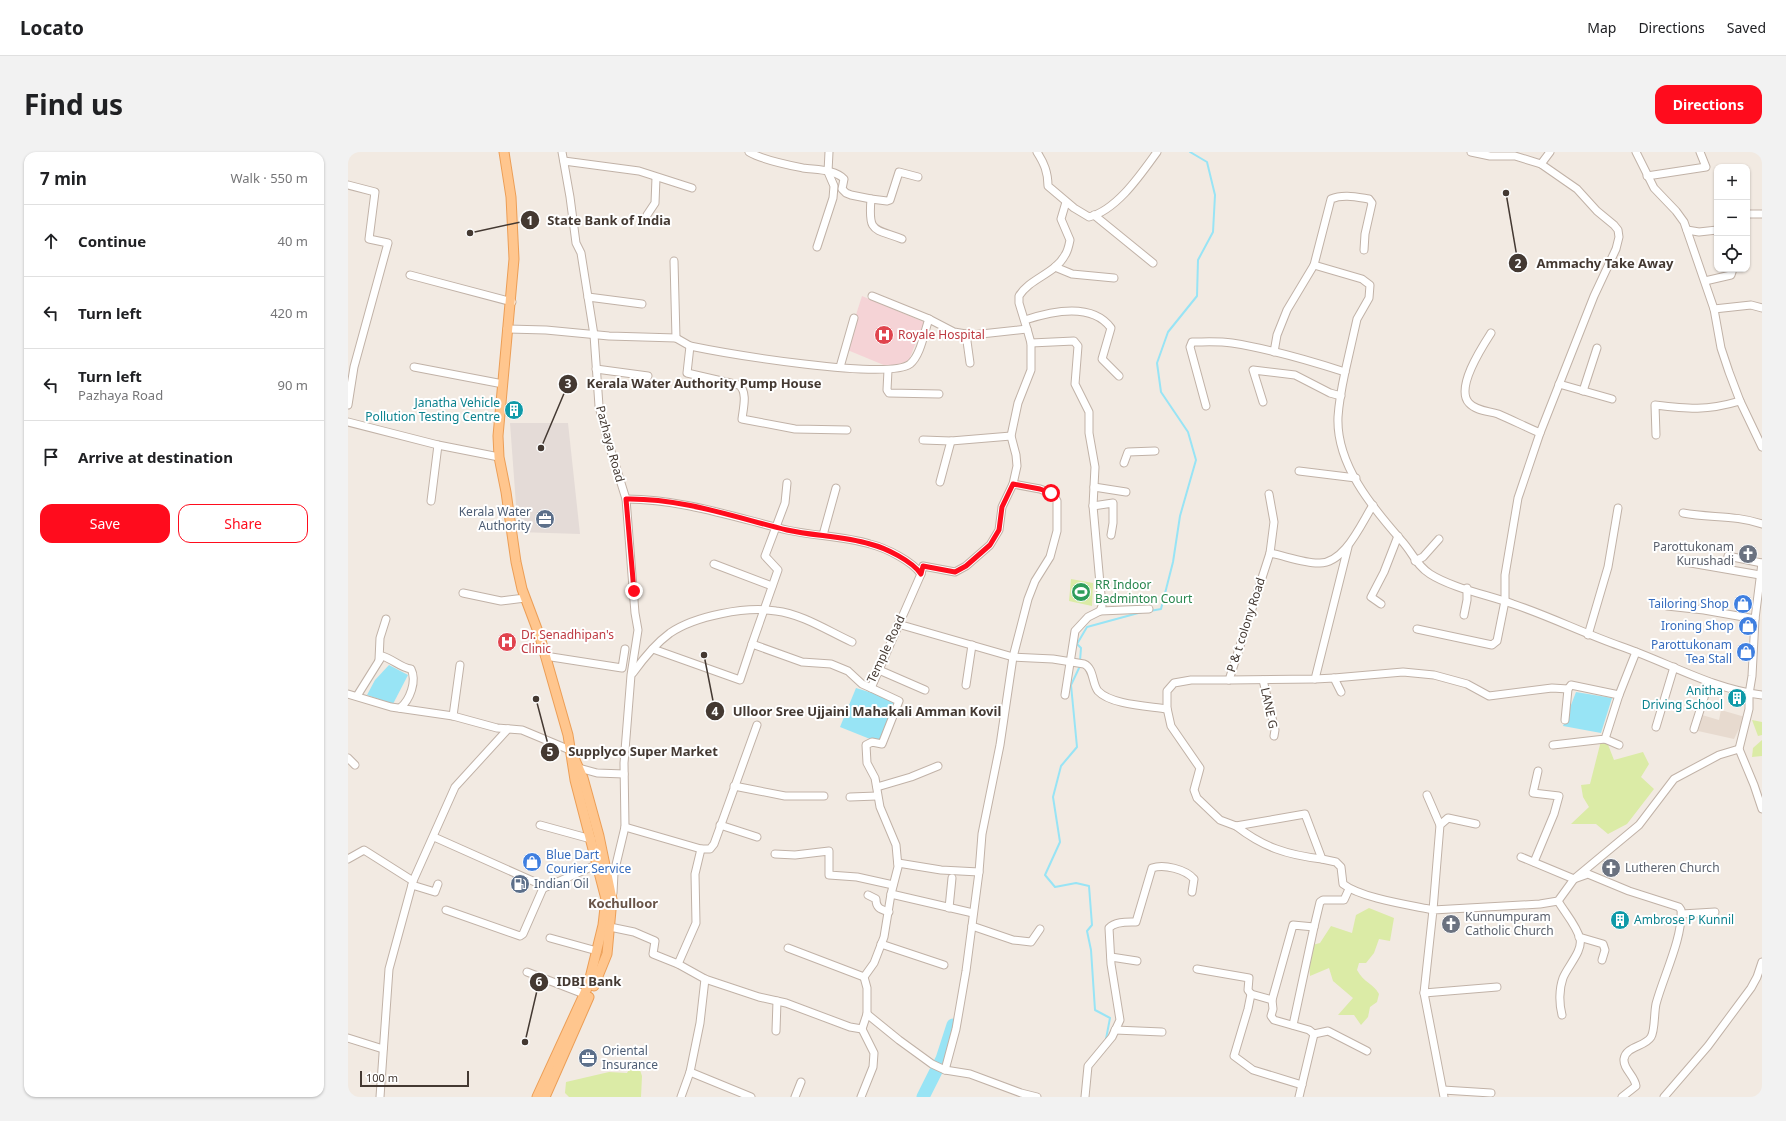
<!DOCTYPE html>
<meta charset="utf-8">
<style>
:root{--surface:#fff;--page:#f2f2f2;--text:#202124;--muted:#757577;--line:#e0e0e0;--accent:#ff0c1d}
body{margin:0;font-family:"Noto Sans",sans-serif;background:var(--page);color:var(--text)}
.controls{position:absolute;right:12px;top:12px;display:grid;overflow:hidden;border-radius:8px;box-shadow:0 1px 3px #0004}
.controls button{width:36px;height:36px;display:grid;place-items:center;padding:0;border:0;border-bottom:1px solid var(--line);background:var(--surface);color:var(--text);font:20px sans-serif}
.scale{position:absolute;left:12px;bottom:10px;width:109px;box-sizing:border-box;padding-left:4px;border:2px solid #443932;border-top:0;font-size:11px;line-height:14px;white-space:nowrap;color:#443932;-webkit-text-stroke:3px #fff;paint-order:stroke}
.stop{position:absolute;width:12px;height:12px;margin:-9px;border:3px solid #ff0c1d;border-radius:50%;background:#fff}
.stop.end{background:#ff0c1d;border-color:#fff;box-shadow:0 1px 4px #0008}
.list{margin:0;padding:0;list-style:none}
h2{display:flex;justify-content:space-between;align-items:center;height:52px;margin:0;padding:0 16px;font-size:17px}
h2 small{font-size:13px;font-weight:400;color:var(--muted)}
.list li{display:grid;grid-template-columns:26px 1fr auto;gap:12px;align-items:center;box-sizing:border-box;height:72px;padding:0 16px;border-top:1px solid var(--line)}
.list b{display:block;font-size:15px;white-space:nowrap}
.list p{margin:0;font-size:13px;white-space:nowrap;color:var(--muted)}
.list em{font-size:13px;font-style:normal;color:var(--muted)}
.actions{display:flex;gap:8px;padding:12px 16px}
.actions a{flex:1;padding:9px 0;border:1px solid var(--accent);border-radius:12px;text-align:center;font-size:14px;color:var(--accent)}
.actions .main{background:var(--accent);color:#fff}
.icon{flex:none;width:22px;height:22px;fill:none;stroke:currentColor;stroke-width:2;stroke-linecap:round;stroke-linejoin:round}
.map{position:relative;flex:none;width:1414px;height:945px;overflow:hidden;border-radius:12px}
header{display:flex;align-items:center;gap:24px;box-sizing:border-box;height:56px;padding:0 20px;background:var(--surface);border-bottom:1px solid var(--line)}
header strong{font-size:19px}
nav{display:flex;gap:22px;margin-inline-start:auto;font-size:14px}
.intro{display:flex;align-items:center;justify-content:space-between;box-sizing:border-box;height:96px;padding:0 24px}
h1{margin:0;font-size:28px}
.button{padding:10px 18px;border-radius:12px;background:var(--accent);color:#fff;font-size:14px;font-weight:700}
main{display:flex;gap:24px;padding:0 24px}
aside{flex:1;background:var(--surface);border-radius:12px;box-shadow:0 1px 3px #0004}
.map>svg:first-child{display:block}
.residential{fill:#e7dacf}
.industrial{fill:#e4dbd7}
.medical{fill:#f5d3d6}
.green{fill:#dbeba6}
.water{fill:#98e4f5}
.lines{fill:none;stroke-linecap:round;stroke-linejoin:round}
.stream{stroke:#98e4f5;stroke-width:2}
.river{stroke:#98e4f5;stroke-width:13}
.minor-casing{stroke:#c1b2a7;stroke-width:9}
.major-casing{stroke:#ec9e56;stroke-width:11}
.minor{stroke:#fff;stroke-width:7}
.major{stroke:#ffc68e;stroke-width:9}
.route{stroke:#ff0c1d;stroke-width:5}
.labels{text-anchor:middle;stroke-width:4;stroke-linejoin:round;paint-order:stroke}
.health-label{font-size:12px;fill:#be3a42;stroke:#fff;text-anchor:start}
.culture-label{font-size:12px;fill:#0d838f;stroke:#fff;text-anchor:end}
.street-label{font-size:12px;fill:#443932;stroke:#fff}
.service-label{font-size:12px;fill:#4e5e75;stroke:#fff;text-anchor:start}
.worship-label{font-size:12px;fill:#5b616d;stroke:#fff;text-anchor:start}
.leisure-label{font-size:12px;fill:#27864d;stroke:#fff;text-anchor:start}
.shop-label{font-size:12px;fill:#366cbe;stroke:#fff;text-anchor:end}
.neighbourhood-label{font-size:13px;font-weight:bold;fill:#685448;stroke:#fff}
.leader{fill:none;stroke:#443932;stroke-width:1.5}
.callout-dot{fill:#443932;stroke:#fff;stroke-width:1.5}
.mark-label{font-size:12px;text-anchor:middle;font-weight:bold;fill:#fff}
.callout-label{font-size:13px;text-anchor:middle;font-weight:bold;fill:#443932;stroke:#fff;stroke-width:4;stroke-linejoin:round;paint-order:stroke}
</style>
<header>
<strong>Locato</strong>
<nav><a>Map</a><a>Directions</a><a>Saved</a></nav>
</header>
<div class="intro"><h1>Find us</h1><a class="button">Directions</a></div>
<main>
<aside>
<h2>7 min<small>Walk · 550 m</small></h2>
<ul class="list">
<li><svg class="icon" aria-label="ahead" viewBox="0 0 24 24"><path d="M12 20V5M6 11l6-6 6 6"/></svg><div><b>Continue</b></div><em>40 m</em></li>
<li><svg class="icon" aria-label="left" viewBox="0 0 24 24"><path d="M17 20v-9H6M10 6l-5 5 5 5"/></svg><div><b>Turn left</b></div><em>420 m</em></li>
<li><svg class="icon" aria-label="left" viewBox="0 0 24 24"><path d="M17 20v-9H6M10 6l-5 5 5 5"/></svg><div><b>Turn left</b><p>Pazhaya Road</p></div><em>90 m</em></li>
<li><svg class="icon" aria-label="arrive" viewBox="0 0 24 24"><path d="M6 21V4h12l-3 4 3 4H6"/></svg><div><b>Arrive at destination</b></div></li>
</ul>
<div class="actions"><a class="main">Save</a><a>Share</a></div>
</aside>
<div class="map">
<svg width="1414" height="945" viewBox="0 0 1414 945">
<rect width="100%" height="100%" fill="#f2eae2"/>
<!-- residential -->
<path class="residential" d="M1373,558l24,7 -11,22 -36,-8 4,-16 17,5z"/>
<!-- industrial -->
<path class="industrial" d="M162,271h58l12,111 -62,-2z"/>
<!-- medical -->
<path class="medical" d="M514,144l62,26 -15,38 -18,8 -46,-19z"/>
<!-- green -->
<g class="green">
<path d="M723,427l22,4 -1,23 -23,-5z"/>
<path d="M1404,568l10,2v13l-4,1z"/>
<path d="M1257,573l2,17 7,18 29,-8 6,12 -8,13 13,12 -27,35 -19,10 -12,-10h-25l18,-17 -6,-10 -2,-12 9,-1z"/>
<path d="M1414,588v16l-10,1 1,-9z"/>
<path d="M1021,756l25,10 -4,23 -11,-2 -5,14 -8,10h-7l-2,7c7,13 16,13 22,24l-2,8 -7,5 -2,10 -7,8 -7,-10h-16l15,-17 -20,-17 -4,-13 -19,8 -2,-30 12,-3 11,-17 21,7 4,-18z"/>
<path d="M283,914l9,4 2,6 -1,21h-72l-4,-4 1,-11 43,-10 18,1z"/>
</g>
<!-- water -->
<g class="water">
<path d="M41,513l19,10 -15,29 -26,-9 8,-15z"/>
<path d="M508,536l39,12 -15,43 -40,-16z"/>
<path d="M1228,540l36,6 -11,35 -38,-7z"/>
</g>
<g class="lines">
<!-- stream -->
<g class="stream">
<path d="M802,459l11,-2 12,-47 7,-46 16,-56 -8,-28 -27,-40 -4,-29 11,-31 29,-36 1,-36 15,-28 2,-37 -8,-33 -17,-10"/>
<path d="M732,509l1,-13 -4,-4 10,-17 55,-15"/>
<path d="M732,514l-9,19 6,62 -16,19 -8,31 7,45 -15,33 10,12 21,-4 13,3 3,39 -5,6 4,19 4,60 15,8 -4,21"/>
</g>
<!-- river -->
<path class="river" d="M575,945l19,-38 11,-34"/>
<!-- minor casing -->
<g class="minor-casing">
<g id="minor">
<path d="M214,0l8,45 6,46 5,10 13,82 5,71 7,29 20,64 9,114 3,17 -7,45 -7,88 1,64 -11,46 -1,20"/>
<path d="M401,0c13,8 39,13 54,16 12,2 32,1 41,11l-2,10 4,4 5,2 20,4c-3,35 3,29 31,40"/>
<path d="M689,0c7,11 11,20 11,34l26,22 15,9c28,-7 52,-43 68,-65"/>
<path d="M1288,0l18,36 22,23 8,11 30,87 7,39 8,24 11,29 22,46"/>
<path d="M216,9l75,10 53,17"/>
<path d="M1193,12l9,-12"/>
<path d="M1299,24l59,-9 -6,-15"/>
<path d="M0,33l27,7 -6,47 19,4 -34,124 -6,38"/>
<path d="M523,47l16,2 3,-1 9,-28 19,5"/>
<path d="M1399,62h15"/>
<path d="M299,63l8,-12 1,-25"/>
<path d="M746,63l59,48"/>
<path d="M1339,78l12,2 18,-2"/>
<path d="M469,95l16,-49 1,-12 -6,-14 1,-20"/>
<path d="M326,109l2,77"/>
<path d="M707,115l17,7 42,4"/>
<path d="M62,123l102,27"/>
<path d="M1357,129l26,-6 2,-6"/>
<path d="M524,144l57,23"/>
<path d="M240,145l54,7"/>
<path d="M1366,157l37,-4 11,3"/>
<path d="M677,168c27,-9 67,-18 86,8l-9,31 17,17"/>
<path d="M159,177l39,1 63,6 67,2 14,8c34,7 197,35 220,18 11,-9 14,-32 19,-45l25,13 18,3 55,-6 -8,-26v-7c11,-18 36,-22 46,-41 3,-4 4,-10 5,-15l-9,-21 5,-17"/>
<path d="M1143,181c-9,14 -36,55 -22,70 7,8 20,8 29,11 14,6 28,13 42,19"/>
<path d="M618,182l4,29"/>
<path d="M683,191l43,-2 4,5 -3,38 14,28v21l6,34 -2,39 9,100 -2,5 -12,6 -13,14 -10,64"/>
<path d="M342,194l-3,27 52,12c9,7 4,24 3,34l53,10 52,1"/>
<path d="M926,200l3,-17 10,-25 27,-45"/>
<path d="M66,215l89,17"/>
<path d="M492,215l14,-49"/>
<path d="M248,217l52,7"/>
<path d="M540,218l-1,20 2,3 50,1"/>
<path d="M997,220l12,-53 12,-21 1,-13 -8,-6 -48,-14 17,-66c12,-5 25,-2 38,0l3,4 -7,31 -1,16"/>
<path d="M1211,232l53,15"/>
<path d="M1235,239l14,-43"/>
<path d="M915,250l-10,-32 42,5 35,18 11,3"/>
<path d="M858,254l-16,-59 2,-5c13,0 26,-1 40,1 38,6 76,17 113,29 -3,14 -6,30 -7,45 -2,47 34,90 63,123 12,13 15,25 29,34 22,14 58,21 83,30 36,12 70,29 107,42 47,16 92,43 142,49"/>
<path d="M0,270l90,23 61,12"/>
<path d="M1308,283l-1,-30c34,4 51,6 85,-4"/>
<path d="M575,288l28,1 60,-5"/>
<path d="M776,311l4,-11 27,-1"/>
<path d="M951,319l57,7"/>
<path d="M592,330l11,-41"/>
<path d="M746,335l32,5"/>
<path d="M921,342l5,28 -4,31"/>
<path d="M278,347c55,0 108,18 161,31 27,6 56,6 83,14 16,4 42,17 51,30l2,-8 32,6 11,-6 24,-21 9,-15 3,-23 11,-23 4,-18 -1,-11 -5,-19 7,-33 13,-33v-27l-4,-14"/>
<path d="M83,349l7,-56"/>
<path d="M1025,353c-12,19 -29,60 -55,58 -14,0 -33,-7 -48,-10l-41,127h-38l-17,3 -7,8v17l4,18 29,42 -6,22 3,8 23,22 16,6 69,-12 17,45 14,3 5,5 2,17c18,14 66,21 90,26l7,-85 8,-7 28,6"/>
<path d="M745,354l20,-3v20l-2,12"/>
<path d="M1335,361c27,5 53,2 79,11"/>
<path d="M475,383l13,-47"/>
<path d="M1380,404l34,7"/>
<path d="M1067,409l8,-4 16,-18"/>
<path d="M1337,410l75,13"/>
<path d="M1414,411l-7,56 -3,57 -3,18v15l-10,40 15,36 8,24"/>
<path d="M366,412l58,22"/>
<path d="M115,441l38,8 24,-3"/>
<path d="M1033,452l-10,-7 13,-25 14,-36"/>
<path d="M1319,454l37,4 51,9"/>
<path d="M752,459l49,-2"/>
<path d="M1116,463l3,-15v-12"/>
<path d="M550,472l115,33 40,2 31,5c10,4 8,20 14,27 13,14 51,15 69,18"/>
<path d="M1069,477l75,16 5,-4 8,-40v-26l13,-77 22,-65 54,-137 22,-47 3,-12 -1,-7 -4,-5 -17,-14 -20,-22 -36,-25 -26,-8h-25l-19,-4"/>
<path d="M1240,483l20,-68 10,-59"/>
<path d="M404,492l26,-74 -13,-14 20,-53 2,-20"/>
<path d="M305,497l87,31 12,-36 50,18 29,2 17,7 14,13 9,4 50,-114"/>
<path d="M197,504l77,12 3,-19"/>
<path d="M31,508l1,-22 6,-19"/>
<path d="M531,518l46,20"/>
<path d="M285,521c10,-14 22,-29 37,-40 25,-17 76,-27 106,-22 26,3 52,20 76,31"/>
<path d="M986,526l69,-6 31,3 33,9 22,12 63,-8 16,1"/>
<path d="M967,527l19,-1 7,14"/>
<path d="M881,528l86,-1 33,-132"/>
<path d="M915,528l12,50 -1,6"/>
<path d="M618,533l6,-40"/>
<path d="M0,542l43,13 62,9 44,12 25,2 48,20"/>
<path d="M9,544l25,-40c11,3 19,12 29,13 6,12 -1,31 -11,39"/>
<path d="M105,564l7,-51"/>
<path d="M1217,568l3,-31 3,-4 48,10"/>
<path d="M1308,575l18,-60"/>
<path d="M1346,577l15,-47"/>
<path d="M1257,587l14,6"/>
<path d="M1205,593l52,-6 14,-44 17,-43"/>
<path d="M0,606l7,7"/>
<path d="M231,616l18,5 27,1"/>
<path d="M386,634l51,10h39"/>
<path d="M529,635l34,-10 27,-11"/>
<path d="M1079,643l13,30"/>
<path d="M502,645l27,-1"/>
<path d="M192,673l51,14"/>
<path d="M372,673l37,12"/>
<path d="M888,674c27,21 51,29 86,33"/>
<path d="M277,675l76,22h9l4,-5 43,-119"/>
<path d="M86,685l110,49 -21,48 -3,2 -74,-26"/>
<path d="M427,702l20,1 34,-4v24l28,2 36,8"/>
<path d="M1173,705l53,22 14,-5 41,17 50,16 2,3c2,28 -18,67 -25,94 -2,9 -1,27 -5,33 -6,10 -25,9 -27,22 -1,10 11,17 12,27l-14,11"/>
<path d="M0,707l16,-9 49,31 -24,88 -9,128"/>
<path d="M1186,710l20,-48 5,-18 -26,-3 5,-22"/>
<path d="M550,711l43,7 38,2"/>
<path d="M65,729l42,-94 53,-58"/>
<path d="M64,733l23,7 3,-8"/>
<path d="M196,736l54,-24"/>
<path d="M543,742l82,19"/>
<path d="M520,743l8,4c0,9 4,10 13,13"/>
<path d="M1210,749c7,12 19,25 22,38 3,12 -13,28 -17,39 -4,11 -4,26 -1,37"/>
<path d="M601,756l3,-30"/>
<path d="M1334,762l33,-2"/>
<path d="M257,774l29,6 21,9 -2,13 25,10 27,15 54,18 27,6 64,24 12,2 5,-15 32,26 33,24 13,6 25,4 51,19 16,4"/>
<path d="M624,774l41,14 18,2 9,-13"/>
<path d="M1231,785l24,7 2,6 -3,10"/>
<path d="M202,786l47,13"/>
<path d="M533,792l63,21"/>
<path d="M440,796l76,29"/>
<path d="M763,805l26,4"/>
<path d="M330,812l18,-41 -1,-49 6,-25"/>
<path d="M849,817l52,9 -1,12 3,4 21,6"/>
<path d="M179,820l57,22"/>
<path d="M1076,841l73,-6"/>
<path d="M903,842l-3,15 -14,47 19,14 49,15"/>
<path d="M519,862v-26l-3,-11 10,-14 10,-26 7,-43 7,-27 -2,-22 -16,-38 -5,-29 -8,-15 -1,-18 6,-3 10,2 17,-43 -28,-13"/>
<path d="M945,873l21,-98"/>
<path d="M767,878l47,2"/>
<path d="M428,879l1,-30"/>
<path d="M966,882l14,-3 39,20"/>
<path d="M0,886l35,11"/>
<path d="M597,918l11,-41 10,-58 13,-99 3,-38 18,-89 13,-88 15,-58 7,-18 15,-24 7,-26v-30l-4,-7 -13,-5 -27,-5"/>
<path d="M342,920l61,25"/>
<path d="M1095,938l48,3"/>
<path d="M333,945l9,-25 10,-49 5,-44"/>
<path d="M447,945l6,-15"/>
<path d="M513,945l12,-30 1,-14 -12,-24"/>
<path d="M737,945l3,-31 24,-29 8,-17 -9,-56 -2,-36c6,-7 19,-6 27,-6l16,-54c12,-4 33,1 42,11l-2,13"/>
<path d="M951,945l15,-63 -5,-4 -35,-10 -3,-4 2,-7 -1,-9 21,-75 21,2 6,-25 3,-2h21l5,-11"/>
<path d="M1096,945l-20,-104 9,-83 107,-6 18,-3 16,-22 65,-54 35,-46 45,-24 20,-6"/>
<path d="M1316,945l44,-51 43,-58 6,-11 5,-15"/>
</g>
</g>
<!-- major casing -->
<g class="major-casing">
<g id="major">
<path d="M156,0l7,45 3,62 -16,177 1,21 7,35 10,70 6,27 18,48 28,98 7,45 31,119 -3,26 -15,61 -51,111"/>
<path d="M227,608l8,18 16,58 13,63 -5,55 -13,32"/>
<path d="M197,945l44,-100"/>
</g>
</g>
<!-- minor -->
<use href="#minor" class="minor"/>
<!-- major -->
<use href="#major" class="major"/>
</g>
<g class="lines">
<!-- route -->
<path class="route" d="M286,439l-8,-92c55,-1 108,18 161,31 27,6 56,6 83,14 16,4 42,17 51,30l2,-8 32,6 11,-6 24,-21 9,-15 3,-23 11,-23 27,5 11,4"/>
</g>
<!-- icons -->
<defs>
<g id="hospital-disc" transform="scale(1)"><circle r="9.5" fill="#e0444e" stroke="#fff"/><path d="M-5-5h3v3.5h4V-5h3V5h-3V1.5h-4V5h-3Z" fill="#fff"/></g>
<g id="building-disc" transform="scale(1)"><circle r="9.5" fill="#0f9aa8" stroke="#fff"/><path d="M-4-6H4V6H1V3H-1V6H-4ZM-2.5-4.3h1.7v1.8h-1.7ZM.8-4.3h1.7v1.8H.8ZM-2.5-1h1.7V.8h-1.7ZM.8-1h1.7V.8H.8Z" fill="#fff"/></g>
<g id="office-disc" transform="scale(1)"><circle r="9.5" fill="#5c6f8a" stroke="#fff"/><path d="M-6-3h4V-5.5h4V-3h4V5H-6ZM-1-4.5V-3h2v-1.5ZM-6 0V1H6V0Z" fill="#fff"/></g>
<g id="church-disc" transform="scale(1)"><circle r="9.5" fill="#6b7280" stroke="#fff"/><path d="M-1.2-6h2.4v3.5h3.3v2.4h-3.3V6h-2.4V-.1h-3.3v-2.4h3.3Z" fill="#fff"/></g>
<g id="stadium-disc" transform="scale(1)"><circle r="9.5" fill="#2e9e5b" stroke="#fff"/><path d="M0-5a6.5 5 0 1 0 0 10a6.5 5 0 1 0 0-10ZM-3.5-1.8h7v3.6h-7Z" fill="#fff"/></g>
<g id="shop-disc" transform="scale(1)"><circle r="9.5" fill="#3f7fe0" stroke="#fff"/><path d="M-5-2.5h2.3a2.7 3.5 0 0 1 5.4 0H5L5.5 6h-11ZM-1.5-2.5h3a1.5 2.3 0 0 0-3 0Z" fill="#fff"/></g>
<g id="fuel-disc" transform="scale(1)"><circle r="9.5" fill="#5c6f8a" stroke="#fff"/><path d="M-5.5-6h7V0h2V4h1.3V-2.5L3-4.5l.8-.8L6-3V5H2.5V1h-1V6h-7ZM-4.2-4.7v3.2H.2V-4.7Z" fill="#fff"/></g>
</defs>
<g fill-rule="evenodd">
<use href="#hospital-disc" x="536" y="183"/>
<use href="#building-disc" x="166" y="258"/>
<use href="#office-disc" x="197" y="367"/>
<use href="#church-disc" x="1400" y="402"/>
<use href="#stadium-disc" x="733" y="440"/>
<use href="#shop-disc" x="1395" y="452"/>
<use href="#shop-disc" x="1400" y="474"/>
<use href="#hospital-disc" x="159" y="490"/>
<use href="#shop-disc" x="1398" y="500"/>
<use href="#building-disc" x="1389" y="546"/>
<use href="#shop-disc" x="184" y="710"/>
<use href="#church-disc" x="1263" y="716"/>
<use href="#fuel-disc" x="172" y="732"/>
<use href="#building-disc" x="1272" y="768"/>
<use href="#church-disc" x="1103" y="772"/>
<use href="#office-disc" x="240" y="906"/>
</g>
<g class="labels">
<!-- health labels -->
<g class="health-label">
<text x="550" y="187">Royale Hospital</text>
<text x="173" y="487">Dr. Senadhipan's<tspan x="173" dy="14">Clinic</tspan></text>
</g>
<!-- culture labels -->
<g class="culture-label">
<text x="152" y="255">Janatha Vehicle<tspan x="152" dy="14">Pollution Testing Centre</tspan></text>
<text x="1375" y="543">Anitha<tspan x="1375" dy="14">Driving School</tspan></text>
<text x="1286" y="772" text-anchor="start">Ambrose P Kunnil</text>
</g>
<!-- street labels -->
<g class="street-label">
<text transform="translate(262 292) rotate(75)" y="4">Pazhaya Road</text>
<text transform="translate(898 473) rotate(-72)" y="4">P &amp; t colony Road</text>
<text transform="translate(538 497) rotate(-65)" y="4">Temple Road</text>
<text transform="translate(921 556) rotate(78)" y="4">LANE G</text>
</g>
<!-- service labels -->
<g class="service-label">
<text x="183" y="364" text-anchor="end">Kerala Water<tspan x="183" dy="14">Authority</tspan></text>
<text x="186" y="736">Indian Oil</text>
<text x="254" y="903">Oriental<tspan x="254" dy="14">Insurance</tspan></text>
</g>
<!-- worship labels -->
<g class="worship-label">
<text x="1386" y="399" text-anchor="end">Parottukonam<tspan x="1386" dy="14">Kurushadi</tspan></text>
<text x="1277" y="720">Lutheren Church</text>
<text x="1117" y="769">Kunnumpuram<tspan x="1117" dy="14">Catholic Church</tspan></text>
</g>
<!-- leisure labels -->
<g class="leisure-label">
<text x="747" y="437">RR Indoor<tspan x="747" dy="14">Badminton Court</tspan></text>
</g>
<!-- shop labels -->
<g class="shop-label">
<text x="1381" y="456">Tailoring Shop</text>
<text x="1386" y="478">Ironing Shop</text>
<text x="1384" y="497">Parottukonam<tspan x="1384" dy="14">Tea Stall</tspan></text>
<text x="198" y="707" text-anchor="start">Blue Dart<tspan x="198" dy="14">Courier Service</tspan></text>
</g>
<!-- neighbourhood labels -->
<g class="neighbourhood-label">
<text x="275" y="756">Kochulloor</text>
</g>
</g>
<!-- callouts -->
<path class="leader" d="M122 81L182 68M1158 41L1170 111M193 296L220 232M356 503L367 559M188 547L202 600M177 890L191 830"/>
<g class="callout-dot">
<circle cx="122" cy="81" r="4"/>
<circle cx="1158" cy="41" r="4"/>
<circle cx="193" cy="296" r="4"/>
<circle cx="356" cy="503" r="4"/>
<circle cx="188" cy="547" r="4"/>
<circle cx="177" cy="890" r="4"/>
<circle cx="182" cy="68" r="10"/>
<circle cx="1170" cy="111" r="10"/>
<circle cx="220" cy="232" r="10"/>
<circle cx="367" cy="559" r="10"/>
<circle cx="202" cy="600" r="10"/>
<circle cx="191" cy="830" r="10"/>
</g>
<g class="mark-label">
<text x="182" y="73">1</text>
<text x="1170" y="116">2</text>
<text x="220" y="236">3</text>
<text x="367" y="564">4</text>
<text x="202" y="604">5</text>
<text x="191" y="834">6</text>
</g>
<g class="callout-label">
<text x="261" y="73">State Bank of India</text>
<text x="1257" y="116">Ammachy Take Away</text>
<text x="356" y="236">Kerala Water Authority Pump House</text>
<text x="519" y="564">Ulloor Sree Ujjaini Mahakali Amman Kovil</text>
<text x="295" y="604">Supplyco Super Market</text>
<text x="241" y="834">IDBI Bank</text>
</g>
</svg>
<div class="controls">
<button>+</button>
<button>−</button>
<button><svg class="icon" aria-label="locate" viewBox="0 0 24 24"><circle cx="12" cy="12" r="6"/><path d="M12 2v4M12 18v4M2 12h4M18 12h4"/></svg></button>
</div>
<div class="scale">100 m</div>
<div class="stop" style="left:703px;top:341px"></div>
<div class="stop end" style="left:286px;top:439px"></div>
</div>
</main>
